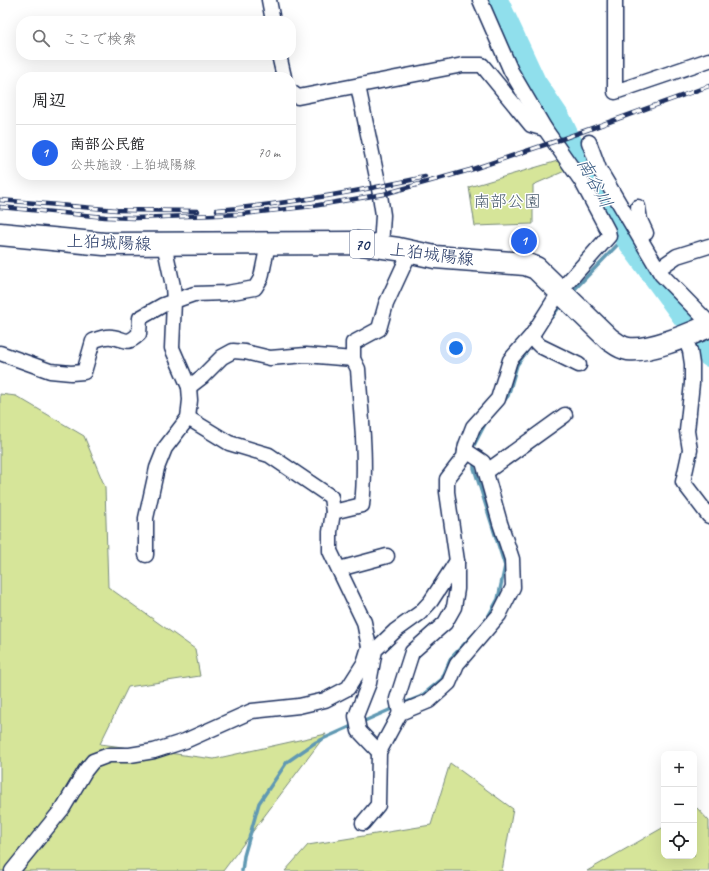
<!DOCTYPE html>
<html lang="ja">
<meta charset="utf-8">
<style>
:root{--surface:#fff;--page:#f2f2f2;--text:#202124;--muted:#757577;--line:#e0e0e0;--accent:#2563eb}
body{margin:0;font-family:Caveat,"Klee One",sans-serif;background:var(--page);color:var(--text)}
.controls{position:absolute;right:12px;bottom:12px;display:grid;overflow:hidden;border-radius:8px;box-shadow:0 4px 16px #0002}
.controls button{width:36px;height:36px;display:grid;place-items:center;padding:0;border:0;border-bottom:1px solid var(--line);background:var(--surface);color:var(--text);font:20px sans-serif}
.you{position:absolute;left:456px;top:348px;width:14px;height:14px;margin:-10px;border:3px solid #fff;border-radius:50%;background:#1a73e8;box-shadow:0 0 0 6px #1a73e833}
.badge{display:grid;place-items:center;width:26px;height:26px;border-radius:50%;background:var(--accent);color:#fff;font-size:13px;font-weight:700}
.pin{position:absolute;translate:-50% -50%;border:2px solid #fff;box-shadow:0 1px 4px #0006}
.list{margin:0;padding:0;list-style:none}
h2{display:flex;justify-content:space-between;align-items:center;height:52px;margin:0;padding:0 16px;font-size:17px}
h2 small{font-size:13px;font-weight:400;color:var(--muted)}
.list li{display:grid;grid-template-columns:26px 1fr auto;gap:12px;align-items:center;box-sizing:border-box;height:56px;padding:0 16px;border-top:1px solid var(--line)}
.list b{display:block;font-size:15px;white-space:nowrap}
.list p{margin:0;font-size:13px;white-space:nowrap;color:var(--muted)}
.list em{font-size:13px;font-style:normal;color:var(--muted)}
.icon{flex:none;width:22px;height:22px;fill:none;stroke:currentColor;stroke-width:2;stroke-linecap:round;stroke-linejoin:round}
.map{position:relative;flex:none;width:709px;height:871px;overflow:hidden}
.search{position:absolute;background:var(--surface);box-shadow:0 4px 16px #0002;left:16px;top:16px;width:280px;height:44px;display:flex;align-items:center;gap:10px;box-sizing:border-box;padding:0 14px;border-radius:16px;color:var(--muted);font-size:15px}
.panel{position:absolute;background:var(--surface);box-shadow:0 4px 16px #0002;left:16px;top:72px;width:280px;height:108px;border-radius:16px}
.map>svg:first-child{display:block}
.green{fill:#d6e599;stroke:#788a7c}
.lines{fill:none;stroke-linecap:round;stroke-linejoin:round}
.stream{stroke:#6199b3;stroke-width:3.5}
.river{stroke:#90dfec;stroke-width:22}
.minor-casing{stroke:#1b2f5e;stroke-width:17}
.primary-casing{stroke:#1b2f5e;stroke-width:25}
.minor{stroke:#fff;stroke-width:14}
.primary{stroke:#fff;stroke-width:22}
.rail-casing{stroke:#1b2f5e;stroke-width:4.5}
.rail{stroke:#fff;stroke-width:3;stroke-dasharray:9;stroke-linecap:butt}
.labels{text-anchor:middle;stroke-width:3;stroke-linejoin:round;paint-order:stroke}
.shield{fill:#fff;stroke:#5f6d8e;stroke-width:1}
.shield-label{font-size:16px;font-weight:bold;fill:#1b2f5e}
.park-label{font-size:17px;fill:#4a5c6d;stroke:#fff}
.street-label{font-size:17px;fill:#1b2f5e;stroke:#fff}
.water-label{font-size:18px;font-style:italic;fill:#385b82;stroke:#fff}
</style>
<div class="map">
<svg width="709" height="871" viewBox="0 0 709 871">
<rect width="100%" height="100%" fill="#fff"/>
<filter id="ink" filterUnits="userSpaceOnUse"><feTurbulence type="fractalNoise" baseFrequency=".025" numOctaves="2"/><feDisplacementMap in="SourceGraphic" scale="8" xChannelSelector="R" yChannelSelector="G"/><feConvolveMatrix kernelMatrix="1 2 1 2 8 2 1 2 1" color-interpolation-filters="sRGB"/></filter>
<g filter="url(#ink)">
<!-- green -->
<g class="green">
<path d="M561,160l6,10 -34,15v39l-58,2 -6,-39z"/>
<path d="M0,394l16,2 68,40 21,51 3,100 87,62 5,27 -72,11 -28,57 114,15 112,-25 -103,137h-223z"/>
<path d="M450,763l63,46 -11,62h-217l23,-26 123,-20z"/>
<path d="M697,808l12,13v50h-122l77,-44v29h30v-46z"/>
</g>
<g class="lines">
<!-- stream -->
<g class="stream">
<path d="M572,292l53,-55"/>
<path d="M552,317l10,-14"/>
<path d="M503,402l5,-6 9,-31 10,-14"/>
<path d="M473,451v-4l12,-23"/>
<path d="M474,461v7l31,98 -7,33 -13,23"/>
<path d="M402,704l18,-7 22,-18 9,-21 23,-24"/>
<path d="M360,723l36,-16"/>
<path d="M242,871l2,-15 15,-53 28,-41 29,-20 38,-17"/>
</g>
<!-- river -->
<path class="river" d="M497,0l38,82 25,37 12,25 28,47 25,46 81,111 3,8"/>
<!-- minor casing -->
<g class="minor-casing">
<g id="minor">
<path d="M269,0l4,21"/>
<path d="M615,0v92l94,-32"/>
<path d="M279,55l5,22"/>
<path d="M358,86l20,96 5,33 -2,32"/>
<path d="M291,92l7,5 165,-32h19l49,60 14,4"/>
<path d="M589,142l10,27 62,105 48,49"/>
<path d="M638,207l2,13 6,13"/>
<path d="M664,265l13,-9 32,-10"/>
<path d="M684,336l6,15 2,13v19l-5,48 3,19 -7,32 26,34"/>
<path d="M531,337l9,9 39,19"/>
<path d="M0,353l50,18 21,2 13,-1 9,-31c7,-3 13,-5 19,-4 14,2 14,9 27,-3l1,-16 23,-13 31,-11 33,-1 28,-5 6,-10 7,-34"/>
<path d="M189,387l13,-10 20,-20 11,-6 12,1 25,6 36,-3 47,4"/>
<path d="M486,472l79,-57"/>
<path d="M333,512l29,-7c5,-45 -1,-91 -4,-136l-5,-10v-16l26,-14 7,-25 24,-52"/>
<path d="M146,555v-37l11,-50 8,-20 23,-30 2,-18 -1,-13 -17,-39 2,-47 -1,-15 -9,-42"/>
<path d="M339,569l48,-13"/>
<path d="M400,713l-3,-14 15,-47 33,-29 9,-16 3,-18v-28l-10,-69v-13l17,-22 2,-12 7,-18 25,-28 12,-39 22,-25 28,-44 49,-55 -1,-5 -26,-49 -37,-53 -34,-58 -31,-71"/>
<path d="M379,752l-20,-21 -3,-15 13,-33 6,-33 20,-19 25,-18 11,-12 26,-40"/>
<path d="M363,823l15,-18 1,-53 21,-39 29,-12 20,-18 8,-19 42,-49 14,-28 -1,-28 -12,-36 -17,-61 -18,-12"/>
<path d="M12,871l51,-63 22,-37 8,-10 16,-6h21l24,-4 31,-10 67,-30 47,-5 26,-6 23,-12 16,-25 5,-16 -5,-25 -34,-71v-19l3,-20 -2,-15 -62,-42 -40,-12 -41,-25"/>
</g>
</g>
<!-- primary casing -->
<g class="primary-casing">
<path id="primary" d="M0,234l104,10 251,-1 43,6 37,8 90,7 11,4 73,71c6,4 11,9 19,10 22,3 60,-14 81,-23"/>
</g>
<!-- minor -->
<use href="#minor" class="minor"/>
<!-- primary -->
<use href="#primary" class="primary"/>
<!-- rail casing -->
<g class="rail-casing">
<g id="rail">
<path d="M0,200l117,10 81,1"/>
<path d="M0,207l105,10 30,1 108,-4 70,-8 71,-12 86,-24 89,-30 150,-54"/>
<path d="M217,210c70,-6 139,-18 208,-33"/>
</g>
</g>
<!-- rail -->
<use href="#rail" class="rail"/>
</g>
</g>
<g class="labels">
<!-- shield labels -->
<rect class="shield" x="350" y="230" width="24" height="28" rx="3"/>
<g class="shield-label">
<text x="362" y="250">70</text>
</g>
<!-- park labels -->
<g class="park-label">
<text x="507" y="207">南部公園</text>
</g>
<!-- street labels -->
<g class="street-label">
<text transform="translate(109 242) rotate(2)" y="6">上狛城陽線</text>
<text transform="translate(432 254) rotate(7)" y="6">上狛城陽線</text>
</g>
<!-- water labels -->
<g class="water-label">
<text transform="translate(595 183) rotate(61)" y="6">南谷川</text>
</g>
</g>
</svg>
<div class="controls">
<button>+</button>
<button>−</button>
<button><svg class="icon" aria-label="locate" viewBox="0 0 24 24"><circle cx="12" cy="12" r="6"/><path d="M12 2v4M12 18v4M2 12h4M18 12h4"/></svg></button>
</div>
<div class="you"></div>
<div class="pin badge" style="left:524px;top:241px">1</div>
<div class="search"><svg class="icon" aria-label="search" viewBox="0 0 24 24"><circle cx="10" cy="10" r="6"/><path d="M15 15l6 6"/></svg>ここで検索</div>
<section class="panel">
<h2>周辺<small></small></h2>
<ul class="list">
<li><span class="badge">1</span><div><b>南部公民館</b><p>公共施設 · 上狛城陽線</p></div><em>70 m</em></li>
</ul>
</section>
</div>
